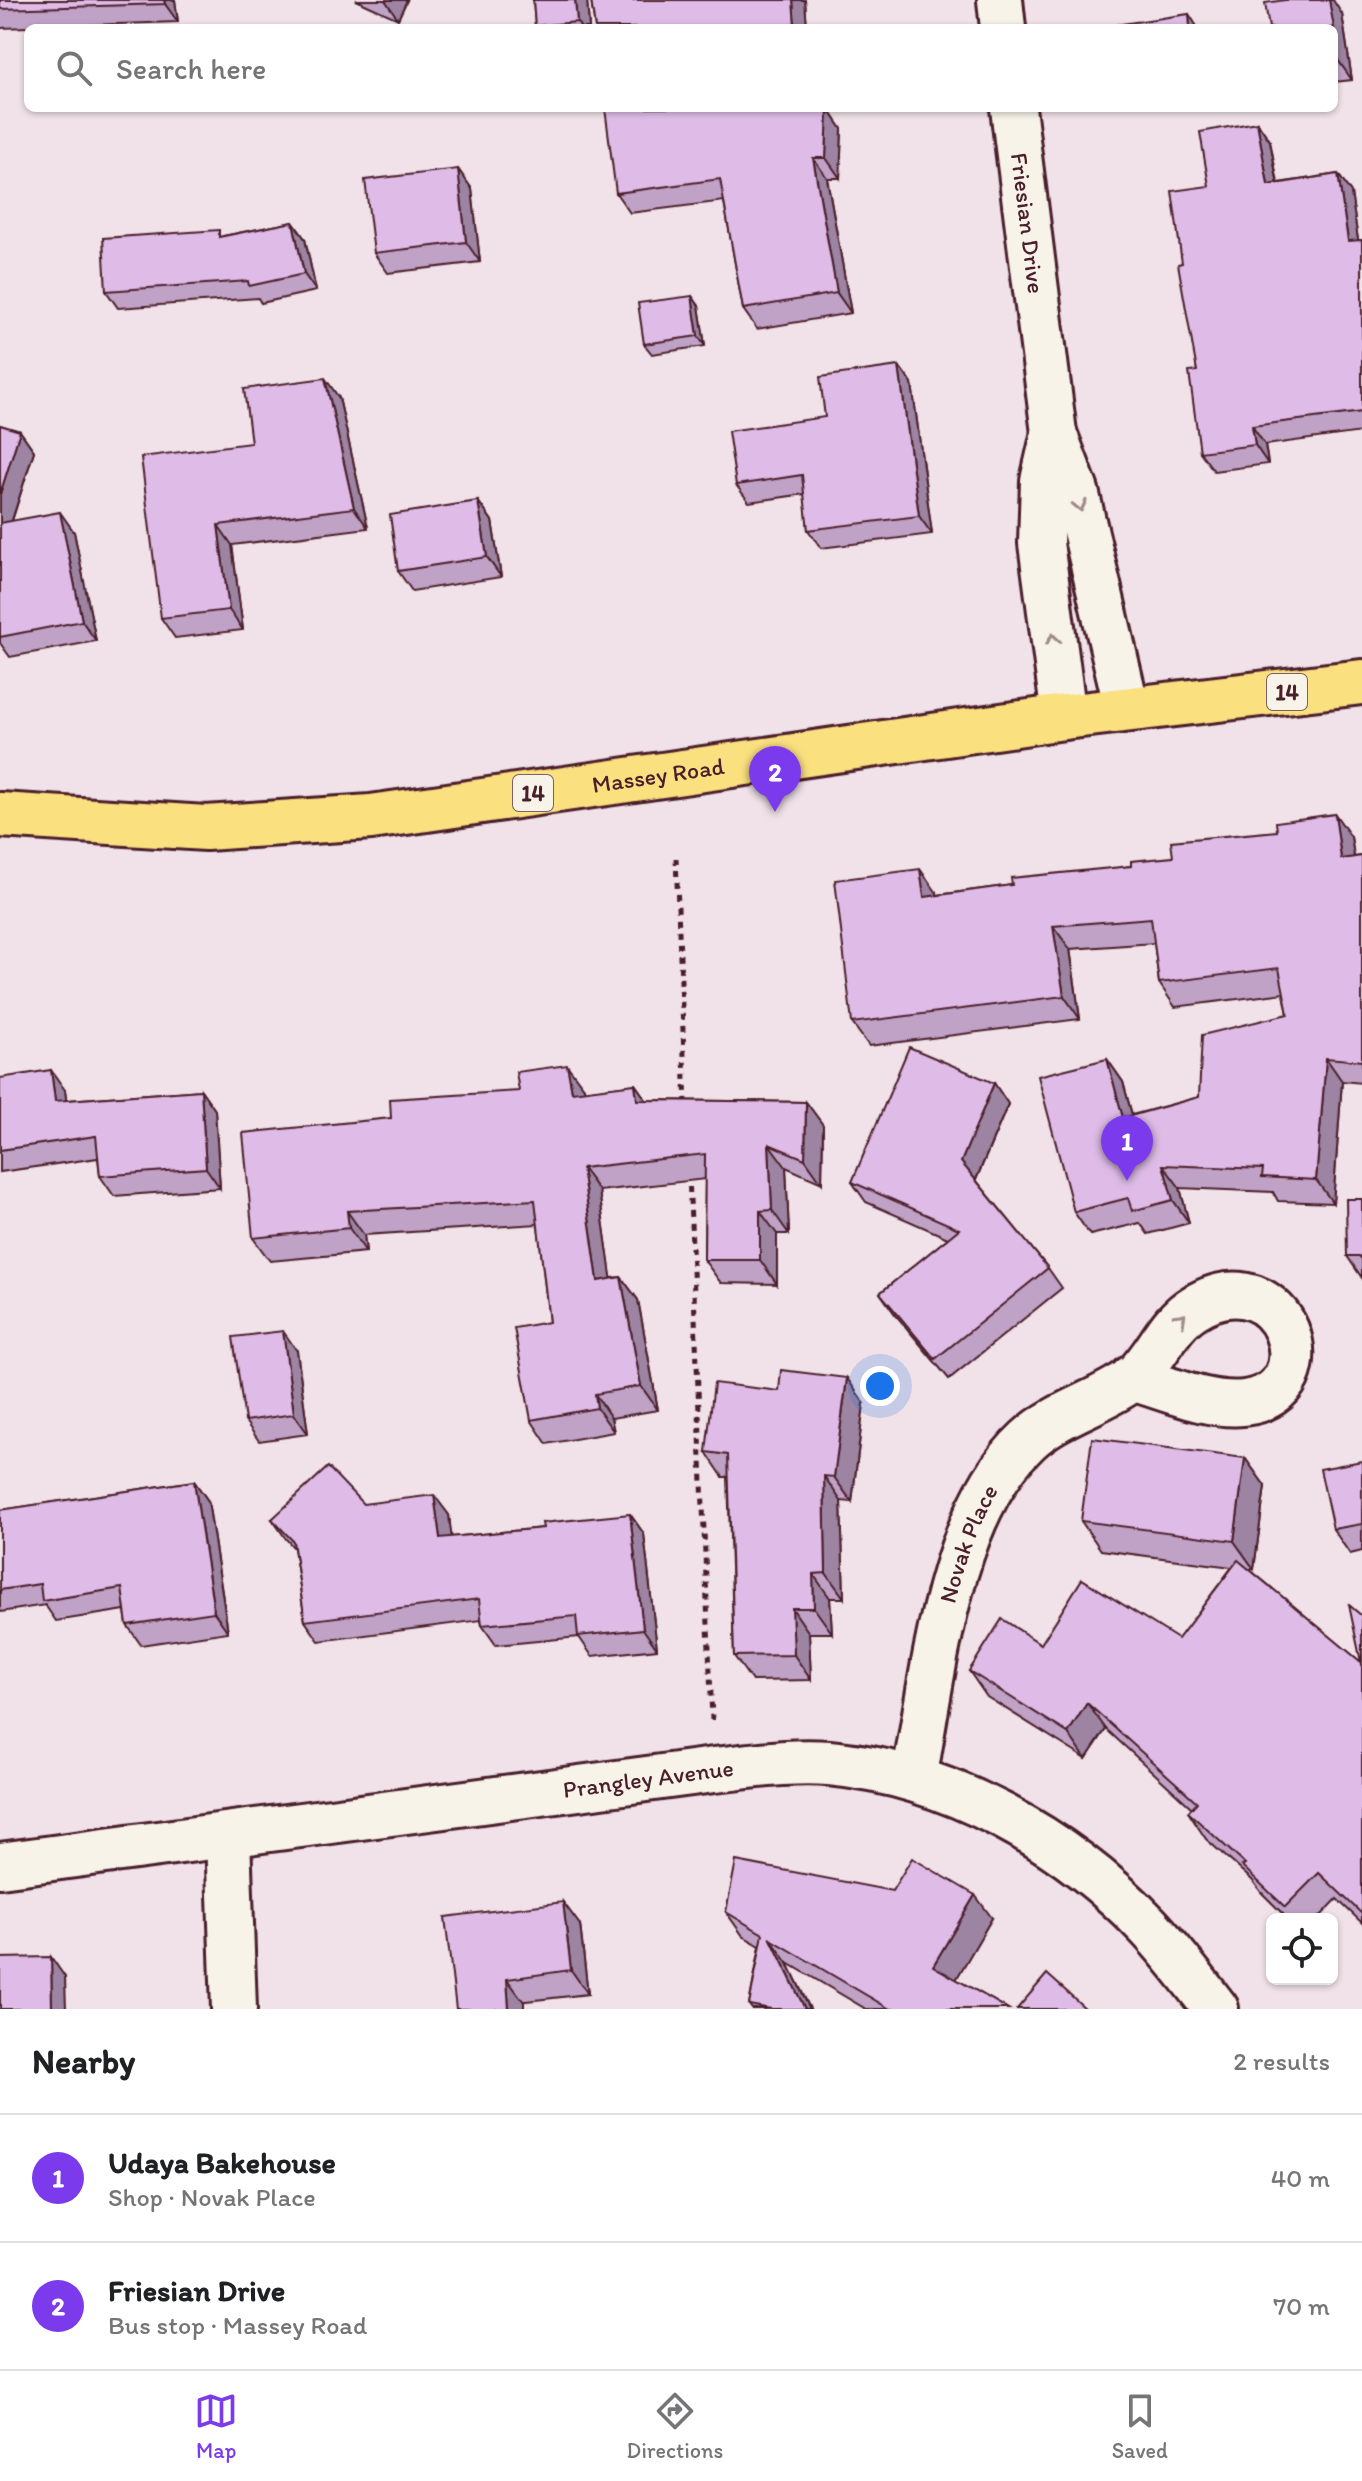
<!DOCTYPE html>
<meta charset="utf-8">
<style>
:root{--surface:#fff;--page:#f2f2f2;--text:#202124;--muted:#757577;--line:#e0e0e0;--accent:#7c3aed}
body{margin:0;font-family:Itim,sans-serif;background:var(--page);color:var(--text)}
.controls{position:absolute;right:24px;bottom:24px;display:grid;overflow:hidden;border-radius:12px;box-shadow:0 2px 6px #0004}
.controls button{width:72px;height:72px;display:grid;place-items:center;padding:0;border:0;border-bottom:2px solid var(--line);background:var(--surface);color:var(--text);font:40px sans-serif}
.you{position:absolute;left:880px;top:1386px;width:28px;height:28px;margin:-20px;border:6px solid #fff;border-radius:50%;background:#1a73e8;box-shadow:0 0 0 12px #1a73e833}
.badge{display:grid;place-items:center;width:52px;height:52px;border-radius:50%;background:var(--accent);color:#fff;font-size:26px;font-weight:700}
.pin{position:absolute;translate:-50% -66px;filter:drop-shadow(0 2px 4px #0008)}
.pin::after{content:'';position:absolute;top:42px;width:28px;height:24px;background:inherit;clip-path:polygon(0 0,100% 0,50% 100%)}
.list{margin:0;padding:0;list-style:none}
h2{display:flex;justify-content:space-between;align-items:center;height:104px;margin:0;padding:0 32px;font-size:34px}
h2 small{font-size:26px;font-weight:400;color:var(--muted)}
.list li{display:grid;grid-template-columns:52px 1fr auto;gap:24px;align-items:center;box-sizing:border-box;height:128px;padding:0 32px;border-top:2px solid var(--line)}
.list b{display:block;font-size:30px;white-space:nowrap}
.list p{margin:0;font-size:26px;white-space:nowrap;color:var(--muted)}
.list em{font-size:26px;font-style:normal;color:var(--muted)}
.icon{flex:none;width:44px;height:44px;fill:none;stroke:currentColor;stroke-width:2;stroke-linecap:round;stroke-linejoin:round}
.map{position:relative;flex:none;width:1362px;height:2009px;overflow:hidden}
.search{position:absolute;background:var(--surface);box-shadow:0 2px 6px #0004;left:24px;right:24px;top:24px;height:88px;display:flex;align-items:center;gap:20px;box-sizing:border-box;padding:0 28px;border-radius:12px;color:var(--muted);font-size:30px}
.sheet{height:360px;background:var(--surface)}
nav{display:flex;justify-content:space-around;align-items:center;box-sizing:border-box;height:112px;border-top:2px solid var(--line);background:var(--surface);font-size:22px;color:var(--muted)}
nav a{display:grid;justify-items:center;gap:4px}
nav .on{color:var(--accent)}
.map>svg:first-child{display:block}
.lines{fill:none;stroke-linecap:round;stroke-linejoin:round}
.minor-casing{stroke:#4a1f2b;stroke-width:50}
.tertiary-casing{stroke:#4a1f2b;stroke-width:50}
.primary-casing{stroke:#4a1f2b;stroke-width:50}
.path{stroke:#4a1f2b;stroke-width:5;stroke-dasharray:6 6;stroke-linecap:butt}
.minor{stroke:#f7f3e8;stroke-width:44}
.tertiary{stroke:#f7f3e8;stroke-width:44}
.primary{stroke:#fbe080;stroke-width:44}
.wall{fill:#c0a2c7;stroke:#4a1f2b;stroke-width:2}
.shaded-wall{fill:#9c84a2;stroke:#4a1f2b;stroke-width:2}
.building{fill:#dfbce7;stroke:#4a1f2b;stroke-width:2}
.oneway{stroke:#a0898a}
.labels{text-anchor:middle;stroke-width:7;stroke-linejoin:round;paint-order:stroke}
.shield{fill:#f7f3e8;stroke:#7e5f64;stroke-width:2}
.shield-label{font-size:22px;font-weight:bold;fill:#4a1f2b}
.street-label{font-size:24px;fill:#4a1f2b;stroke:#f7f3e8}
</style>
<div class="map">
<svg width="1362" height="2009" viewBox="0 0 1362 2009">
<rect width="100%" height="100%" fill="#f0e2e8"/>
<filter id="ink" filterUnits="userSpaceOnUse"><feTurbulence type="fractalNoise" baseFrequency=".0125" numOctaves="2"/><feDisplacementMap in="SourceGraphic" scale="16" xChannelSelector="R" yChannelSelector="G"/><feConvolveMatrix kernelMatrix="1 2 1 2 8 2 1 2 1" color-interpolation-filters="sRGB"/></filter>
<g filter="url(#ink)">
<g class="lines">
<!-- minor casing -->
<g class="minor-casing">
<g id="minor">
<path id="s1" d="M914,1779c19,-103 34,-265 114,-339 30,-28 74,-38 104,-61 25,-20 34,-55 63,-72 90,-54 138,86 49,96 -36,4 -77,-15 -112,-25"/>
<path d="M228,1837l6,172"/>
<path id="s2" d="M0,1865l714,-95c38,-4 77,-10 115,-7 120,11 235,75 318,162 25,26 47,56 69,84"/>
</g>
</g>
<!-- tertiary casing -->
<g class="tertiary-casing">
<g id="tertiary">
<path d="M1000,0l3,28"/>
<path id="s3" d="M1013,108l41,325 22,58 51,218"/>
<path d="M1054,433l-11,48 -2,62 23,174"/>
</g>
</g>
<!-- primary casing -->
<g class="primary-casing">
<g id="primary">
<path id="s4" d="M0,815l206,13 165,-11 693,-100 298,-35"/>
</g>
</g>
<!-- path -->
<g class="path">
<path d="M676,858l10,247"/>
<path d="M689,1175l23,545"/>
</g>
<!-- minor -->
<use href="#minor" class="minor"/>
<!-- tertiary -->
<use href="#tertiary" class="tertiary"/>
<!-- primary -->
<use href="#primary" class="primary"/>
</g>
<!-- wall -->
<g class="wall">
<path d="M0,0h175l3,22 -178,6z"/>
<path d="M356,0h51l-9,19z"/>
<path d="M533,0h54l2,28h-53l-1,-2z"/>
<path d="M591,0h214l2,28h-212z"/>
<path d="M1342,14l10,66 -18,2v-54z"/>
<path d="M828,108l14,21 -2,49h-13l24,135 -94,16 -14,-20 -19,-108 -94,12 -14,-20z"/>
<path d="M1257,122l13,19 8,42 60,-9 13,19 7,47h4v192l-97,13 3,19 -54,7 -14,-19 -3,-81 -15,-108 27,-77z"/>
<path d="M458,169l14,20 8,73 -92,11 -14,-20z"/>
<path d="M293,222l12,17 11,52 -55,12 -3,-5 -140,10 -12,-17 117,-55z"/>
<path d="M692,296l7,10 6,40 -53,8 -8,-10z"/>
<path d="M899,366l13,18 20,150 -111,14 -13,-18 -3,-36 -56,8 -13,-17 89,-68z"/>
<path d="M339,398l29,130 -136,17 11,85 -68,8 -14,-20 90,-175z"/>
<path d="M0,425l20,6 14,20 -22,70 62,11 22,109 -86,16 -10,-14z"/>
<path d="M478,501l14,20 9,56 -89,14 -14,-20z"/>
<path d="M1351,837l3,20 8,-1v227l-20,-2 -9,122 -55,-2 -5,-9 -93,-4 9,35 -41,11 -8,-11 -50,12 -16,-23 33,-153 16,23 9,33 67,-18 89,-83 -4,-21 -109,14 -16,-24 -5,-40 -84,6 10,70 -211,27 -17,-23 85,-130v2l75,-10 119,-19z"/>
<path d="M0,1078l65,12 1,10 135,-10 14,20 5,78 -106,8 -14,-20 -2,-18 -98,14z"/>
<path d="M994,1083l14,21 -32,76 72,88 14,20 -113,91 -55,-66 -14,-20 68,-55 -82,-36 -14,-20z"/>
<path d="M635,1084l11,16 160,2 17,23 -1,58 -36,-16 3,67h-12v50l-56,-1 -17,-23 1,-81 -106,12 12,87 10,-1 17,23 20,110 -47,8 3,14 -67,12 -16,-24 18,-98 -11,-98 -174,11 2,17 -96,9 -17,-23 138,-120 193,-30v3z"/>
<path d="M1362,1199v79l-15,-22z"/>
<path d="M297,1351l11,83 -49,7 -14,-20z"/>
<path d="M864,1403l-12,99 -11,-1 3,97h-14l2,35h-23l2,47 -59,1 -18,-25 -6,-179h-5l-17,-25z"/>
<path d="M1245,1458l20,28 -11,83h-5l112,93 1,-46v307l-25,-24 -19,20h-30l-27,-27 -9,-12 -46,-41 -18,-27 4,-4 -86,-79 -20,30 -99,-62 -18,-26 72,-27 137,-5 54,-72 -131,-17 -20,-29z"/>
<path d="M1362,1461v90l-12,3 -17,-25z"/>
<path d="M194,1481l14,20 20,131 -87,13 -14,-20 -2,-15 -69,11 -11,-16 -45,7v-102z"/>
<path d="M363,1504l86,11 2,22 92,-9 87,-14 14,20 13,115 -65,7 -13,-19 -83,8 -14,-20 -1,-5 -162,21 -14,-20 -11,-73 -8,-9 -14,-20z"/>
<path d="M726,1912l266,6 -36,61 52,30h-142l-78,-46 22,46h-58l-3,-4 11,-59 -17,-10z"/>
<path d="M580,1925l8,69 -132,15z"/>
</g>
<!-- shaded-wall -->
<g class="shaded-wall">
<path d="M164,0h11l3,22 -13,-18z"/>
<path d="M385,0h22l-9,19z"/>
<path d="M575,0h12l2,28h-8l-4,-6z"/>
<path d="M793,0h12l2,28h-10l-2,-2z"/>
<path d="M1329,0h4l9,14 10,66 -14,-20z"/>
<path d="M1189,14l9,14h-8z"/>
<path d="M828,108l14,21 -2,49 -14,-20z"/>
<path d="M1257,122l13,19 11,62 -13,-18z"/>
<path d="M813,158l14,20 24,135 -14,-20z"/>
<path d="M458,169l14,20 8,73 -14,-20z"/>
<path d="M1338,174l13,19 10,67 -13,-19z"/>
<path d="M293,222l12,17 11,52 -12,-17z"/>
<path d="M692,296l7,10 6,40 -7,-10z"/>
<path d="M899,366l13,18 20,150 -13,-18z"/>
<path d="M325,378l14,20 29,130 -14,-20z"/>
<path d="M1252,426l13,19 3,19 -13,-19z"/>
<path d="M20,431l14,20 -30,94 -4,-6v-45z"/>
<path d="M478,501l14,20 9,56 -14,-20z"/>
<path d="M60,512l14,20 22,109 -14,-20z"/>
<path d="M218,525l14,20 11,85 -14,-20z"/>
<path d="M1335,814l16,23 7,45 -17,-23z"/>
<path d="M920,869l17,24 3,27 -16,-23z"/>
<path d="M1053,926l17,23 10,70 -16,-23z"/>
<path d="M1326,1058l16,23 -9,122 -17,-23z"/>
<path d="M1107,1059l16,23 16,59 -16,-23z"/>
<path d="M567,1065l17,23 4,28 -16,-24z"/>
<path d="M51,1070l14,20 4,31 -14,-20z"/>
<path d="M994,1083l14,21 -33,78 -14,-20z"/>
<path d="M635,1084l17,24 -15,-8z"/>
<path d="M201,1090l14,20 5,78 -14,-20z"/>
<path d="M806,1102l17,23 -1,58 -17,-24z"/>
<path d="M769,1144l17,23 3,67 -17,-24z"/>
<path d="M1163,1165l17,23 9,35 -16,-23z"/>
<path d="M582,1168l17,23 16,113 -17,-23z"/>
<path d="M347,1211l17,24 2,17 -17,-24z"/>
<path d="M760,1211l17,23v50l-17,-24z"/>
<path d="M621,1277l17,23 20,110 -17,-24z"/>
<path d="M283,1331l14,20 11,83 -14,-20z"/>
<path d="M847,1378l17,25 -12,99 -18,-25z"/>
<path d="M595,1394l16,24 3,14 -17,-24z"/>
<path d="M1245,1458l20,28 -11,83 -20,-28z"/>
<path d="M824,1476l17,25 3,97 -18,-25z"/>
<path d="M194,1481l14,20 20,131 -14,-20z"/>
<path d="M434,1495l15,20 5,43 -14,-20z"/>
<path d="M630,1514l14,20 13,115 -14,-20z"/>
<path d="M813,1574l17,24 2,35 -18,-25z"/>
<path d="M792,1608l17,25 2,47 -17,-25z"/>
<path d="M1087,1703l19,26 -20,30 -18,-26z"/>
<path d="M975,1895l17,23 -42,72 -17,-24z"/>
<path d="M563,1902l17,23 8,69 -17,-24z"/>
<path d="M771,1939l17,24 22,46h-5z"/>
<path d="M51,1957l14,20 1,32h-14z"/>
<path d="M507,1979l17,23v7h-15z"/>
</g>
<!-- building -->
<g class="building">
<path d="M0,0h164l1,4 -165,5z"/>
<path d="M533,0h42l2,22 -42,4z"/>
<path d="M591,0h202l2,26 -29,2h-171z"/>
<path d="M1285,0h44l5,28h-65l-4,-25z"/>
<path d="M1189,14l1,14h-95z"/>
<path d="M1334,31l4,29h-4z"/>
<path d="M605,108h223l-2,50h-13l24,135 -94,16 -23,-130 -104,14z"/>
<path d="M1257,122l11,63 70,-11 10,67 14,-1v172l-110,14 3,19 -55,7 -11,-80 8,-1 -19,-107 4,-1 -10,-72 37,-5 -9,-54z"/>
<path d="M458,169l8,73 -92,11 -9,-73z"/>
<path d="M293,222l11,52 -55,12 -1,-5 -142,10 -3,-53 116,-8v7z"/>
<path d="M692,296l6,40 -54,8 -6,-41z"/>
<path d="M899,366l20,150 -111,14 -6,-55 -66,10 -8,-54 97,-14 -5,-40z"/>
<path d="M325,378l29,130 -136,17 11,85 -68,8 -20,-161 110,-14 -7,-54z"/>
<path d="M0,425l20,6 -20,63z"/>
<path d="M478,501l9,56 -89,14 -8,-56z"/>
<path d="M60,512l22,109 -82,16v-114z"/>
<path d="M1335,814l6,45 21,-3v205l-36,-3 -10,122 -54,-3 1,-8 -100,-4 10,35 -41,11 -4,-13 -54,14 -36,-136 69,-17 16,59 76,-21 3,-62 86,-21 -9,-46 -120,15 -8,-65 -98,8 11,70 -212,27 -17,-143 85,-11 4,28 88,-12 -1,-7 120,-12v-5l42,-4 -2,-16 106,-10 -1,-9z"/>
<path d="M909,1047l85,36 -33,79 87,106 -113,91 -55,-66 79,-64 -107,-47z"/>
<path d="M567,1065l5,27 63,-8 2,16 169,2 -1,57 -36,-15 3,66 -12,1v49h-56l1,-106 -123,14 16,113 23,-4 20,109 -46,8 2,14 -66,12 -17,-92 35,-6 -14,-122 -188,11 2,17 -96,10 -10,-105 148,-15 -1,-19 129,-8 -3,-19z"/>
<path d="M51,1070l4,31 146,-11 5,78 -106,8 -4,-40 -96,14v-72z"/>
<path d="M1346,1199h16v60l-3,-3h-12z"/>
<path d="M283,1331l11,83 -49,7 -12,-84z"/>
<path d="M781,1370l66,8 -13,99 -10,-1 2,97 -13,1 1,34h-22l2,47 -60,1 -6,-201 -22,-3 8,-69 65,8z"/>
<path d="M1092,1438l153,20 -11,83 -153,-20z"/>
<path d="M1362,1461v63l-29,5 -13,-60z"/>
<path d="M328,1467l35,37 71,-9 6,43 103,-10 -1,-5 88,-9 13,115 -65,7 -2,-20 -94,9 -3,-26 -174,22 -12,-80 -21,-22z"/>
<path d="M194,1481l20,131 -87,13 -5,-37 -80,13 -2,-17 -40,6v-80z"/>
<path d="M1238,1560l123,102 -12,-57 13,11v298l-43,-41 -34,34 -43,-41 3,-2 -57,-52 9,-10 -110,-99 -19,30 -99,-62 33,-52 39,25 41,-65 96,60z"/>
<path d="M912,1858l63,37 -42,71 75,43h-118l-119,-70 34,70h-34l-22,-4 14,-71 -37,-22 10,-51 156,30z"/>
<path d="M563,1902l8,68 -64,9 2,30h-53l-11,-92z"/>
<path d="M51,1957l1,52h-52v-51z"/>
<path d="M1047,1974l39,35h-69z"/>
</g>
<!-- one-way arrows -->
<defs><path id="oneway-chevron" d="M-2-3.5L2.5 0L-2 3.5" fill="none" stroke-width="1.6" stroke-linecap="round" stroke-linejoin="round" transform="scale(2)"/></defs>
<g class="oneway">
<use href="#oneway-chevron" transform="translate(1080 506) rotate(77)"/>
<use href="#oneway-chevron" transform="translate(1053 639) rotate(-98)"/>
<use href="#oneway-chevron" transform="translate(1181 1318) rotate(-44)"/>
</g>
</g>
<g class="labels">
<!-- shield labels -->
<g class="shield">
<rect x="1267" y="674" width="40" height="36" rx="6"/>
<rect x="513" y="775" width="40" height="36" rx="6"/>
</g>
<g class="shield-label">
<text x="1287" y="700">14</text>
<text x="533" y="801">14</text>
</g>
<!-- street labels -->
<g class="street-label">
<text dy="8" stroke="none"><textPath href="#s3" startOffset="116">Friesian Drive</textPath></text>
<text dy="8" stroke="none"><textPath href="#s4" startOffset="662">Massey Road</textPath></text>
<text dy="8" stroke="none"><textPath href="#s1" startOffset="242">Novak Place</textPath></text>
<text dy="8" stroke="none"><textPath href="#s2" startOffset="654">Prangley Avenue</textPath></text>
</g>
</g>
</svg>
<div class="controls">
<button><svg class="icon" aria-label="locate" viewBox="0 0 24 24"><circle cx="12" cy="12" r="6"/><path d="M12 2v4M12 18v4M2 12h4M18 12h4"/></svg></button>
</div>
<div class="you"></div>
<div class="pin badge" style="left:1127px;top:1181px">1</div>
<div class="pin badge" style="left:775px;top:812px">2</div>
<div class="search"><svg class="icon" aria-label="search" viewBox="0 0 24 24"><circle cx="10" cy="10" r="6"/><path d="M15 15l6 6"/></svg>Search here</div>
</div>
<section class="sheet">
<h2>Nearby<small>2 results</small></h2>
<ul class="list">
<li><span class="badge">1</span><div><b>Udaya Bakehouse</b><p>Shop · Novak Place</p></div><em>40 m</em></li>
<li><span class="badge">2</span><div><b>Friesian Drive</b><p>Bus stop · Massey Road</p></div><em>70 m</em></li>
</ul>
</section>
<nav>
<a class="on"><svg class="icon" aria-label="map" viewBox="0 0 24 24"><path d="M3 6l6-2 6 2 6-2v14l-6 2-6-2-6 2zM9 4v14M15 6v14"/></svg>Map</a>
<a><svg class="icon" aria-label="directions" viewBox="0 0 24 24"><path d="M12 3l9 9-9 9-9-9zM9 14v-3h6M13 9l2 2-2 2"/></svg>Directions</a>
<a><svg class="icon" aria-label="saved" viewBox="0 0 24 24"><path d="M7 4h10v16l-5-4-5 4z"/></svg>Saved</a>
</nav>
